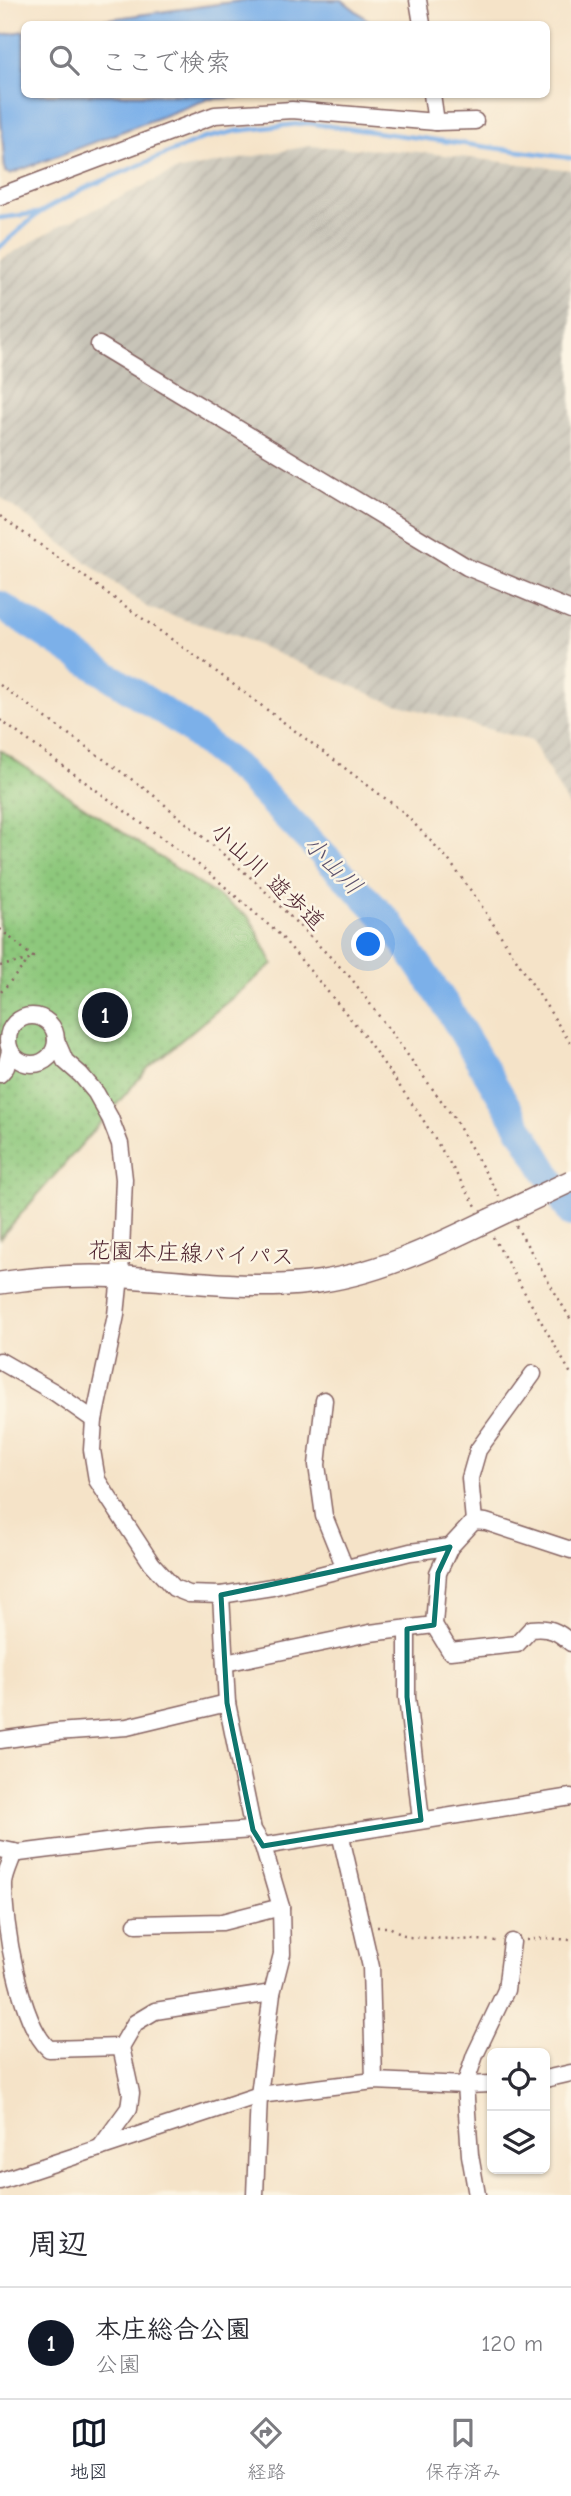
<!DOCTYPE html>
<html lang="ja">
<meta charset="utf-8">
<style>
:root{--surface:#fff;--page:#f7f7f7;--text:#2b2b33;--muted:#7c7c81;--line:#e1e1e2;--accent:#111827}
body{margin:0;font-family:"Comic Neue","Klee One",sans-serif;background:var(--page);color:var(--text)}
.controls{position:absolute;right:21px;bottom:21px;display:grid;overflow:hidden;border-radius:10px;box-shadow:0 2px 5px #0004}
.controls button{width:63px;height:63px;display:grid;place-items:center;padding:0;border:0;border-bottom:2px solid var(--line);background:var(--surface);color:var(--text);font:35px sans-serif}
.you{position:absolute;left:369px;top:945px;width:24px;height:24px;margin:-18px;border:5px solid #fff;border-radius:50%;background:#1a73e8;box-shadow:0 0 0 10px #1a73e833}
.badge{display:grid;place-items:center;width:46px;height:46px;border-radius:50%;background:var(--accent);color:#fff;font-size:23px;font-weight:700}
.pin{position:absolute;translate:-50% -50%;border:4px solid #fff;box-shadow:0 2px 7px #0006}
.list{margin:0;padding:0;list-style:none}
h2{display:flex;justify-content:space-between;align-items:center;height:91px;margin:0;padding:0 28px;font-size:30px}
h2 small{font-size:23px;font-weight:400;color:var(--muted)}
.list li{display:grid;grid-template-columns:46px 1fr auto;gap:21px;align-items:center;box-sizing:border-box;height:112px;padding:0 28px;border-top:2px solid var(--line)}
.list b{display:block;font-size:26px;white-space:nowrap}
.list p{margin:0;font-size:23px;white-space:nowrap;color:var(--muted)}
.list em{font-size:23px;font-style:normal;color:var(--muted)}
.icon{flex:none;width:38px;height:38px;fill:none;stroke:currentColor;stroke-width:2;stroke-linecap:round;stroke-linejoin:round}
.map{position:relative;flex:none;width:571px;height:2195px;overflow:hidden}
.search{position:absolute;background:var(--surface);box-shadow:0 2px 5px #0004;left:21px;right:21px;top:21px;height:77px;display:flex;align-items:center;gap:18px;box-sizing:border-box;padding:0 24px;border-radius:10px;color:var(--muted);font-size:26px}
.sheet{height:203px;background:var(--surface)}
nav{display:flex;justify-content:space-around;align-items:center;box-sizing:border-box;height:98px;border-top:2px solid var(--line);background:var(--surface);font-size:19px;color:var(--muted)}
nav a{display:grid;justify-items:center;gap:4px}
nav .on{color:var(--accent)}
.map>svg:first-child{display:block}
.industrial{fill:url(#industrial-furrows)}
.park{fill:url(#park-dots);stroke:#6c7454;stroke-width:2}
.water{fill:#7cb0e9;stroke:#63688a;stroke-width:2}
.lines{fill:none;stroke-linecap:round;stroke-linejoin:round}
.stream{stroke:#7cb0e9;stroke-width:4.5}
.river{stroke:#7cb0e9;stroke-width:28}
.minor-casing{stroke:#866462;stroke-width:19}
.major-casing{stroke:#866462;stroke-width:24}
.path{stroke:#866462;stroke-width:2.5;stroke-dasharray:2 5;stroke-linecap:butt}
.minor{stroke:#fff;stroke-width:16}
.major{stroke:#fff;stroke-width:21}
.major-bridge-casing{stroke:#866462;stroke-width:24;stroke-linecap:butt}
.major-bridge{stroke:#fff;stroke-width:21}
.marked{fill:none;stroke:#0f766e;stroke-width:5;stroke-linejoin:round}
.labels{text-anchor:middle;stroke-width:5;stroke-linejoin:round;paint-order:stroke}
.street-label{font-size:23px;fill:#4a1f2b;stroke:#fcf5e5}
.water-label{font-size:24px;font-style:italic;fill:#5c526e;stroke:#fcf5e5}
</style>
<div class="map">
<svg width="571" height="2195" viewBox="0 0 571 2195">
<defs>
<pattern id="industrial-furrows" width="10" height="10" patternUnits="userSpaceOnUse" patternTransform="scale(1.75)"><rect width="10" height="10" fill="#c8c4b8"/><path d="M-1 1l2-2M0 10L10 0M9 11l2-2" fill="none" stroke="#ada89e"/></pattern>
<pattern id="park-dots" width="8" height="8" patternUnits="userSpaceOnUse" patternTransform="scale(1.75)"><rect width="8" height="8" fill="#8dc87c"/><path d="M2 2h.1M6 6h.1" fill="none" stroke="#7bab6b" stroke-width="1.8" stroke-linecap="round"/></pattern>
</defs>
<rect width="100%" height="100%" fill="#fcf5e5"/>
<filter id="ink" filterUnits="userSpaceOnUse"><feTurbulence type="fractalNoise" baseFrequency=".0143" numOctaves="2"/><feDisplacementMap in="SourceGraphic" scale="14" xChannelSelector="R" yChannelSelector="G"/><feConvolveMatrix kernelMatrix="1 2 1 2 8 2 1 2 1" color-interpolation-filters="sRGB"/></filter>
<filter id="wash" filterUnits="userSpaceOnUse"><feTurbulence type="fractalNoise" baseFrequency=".00686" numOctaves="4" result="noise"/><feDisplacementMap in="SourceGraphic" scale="28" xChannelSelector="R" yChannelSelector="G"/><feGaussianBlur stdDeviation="1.57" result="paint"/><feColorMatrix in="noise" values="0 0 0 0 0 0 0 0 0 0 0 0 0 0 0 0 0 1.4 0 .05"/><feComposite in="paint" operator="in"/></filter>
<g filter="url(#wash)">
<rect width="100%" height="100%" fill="#f5e3c8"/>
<!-- industrial -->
<path class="industrial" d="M309,146l110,6 152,18v640l-39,-69 -143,-39 -152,-66 -89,-28 -148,-111v-237l58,-33 117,-56z"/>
<!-- park -->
<path class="park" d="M0,750l250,168 23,46 -124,103 -149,171z"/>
<!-- water -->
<g class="water">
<path d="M247,0h95l31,24h-300z"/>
<path d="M24,31v63l264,1 -80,4 -198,75 -5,-2 -5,-65v-72z"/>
</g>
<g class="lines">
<!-- stream -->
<g class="stream">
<path d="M0,218l38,-5"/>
<path d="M0,247l39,-34 44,-24 119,-50 35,-8 70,-8 264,35"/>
</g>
<!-- river -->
<path class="river" d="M0,605l180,117 62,50 149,152 57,84 123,205"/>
</g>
</g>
<g filter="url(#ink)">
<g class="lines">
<!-- minor casing -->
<g class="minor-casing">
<g id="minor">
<path d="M418,0l4,24"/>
<path d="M432,94l4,28"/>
<path d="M0,196l215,-81 77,-5 144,12 39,-1"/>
<path d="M99,345l368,222 104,43"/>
<circle cx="32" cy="1040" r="24"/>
<path d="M56,1040l9,21 16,14 15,18 14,25 10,26 4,35 -4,97 -4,39 -22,105 -2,30 5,30 55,84 22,24 15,6 32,1 51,-8 138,-35 40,-5 24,-26 12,1 85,28"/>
<path d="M0,1074l6,-7 4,-16"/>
<path d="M0,1361l54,31 40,28"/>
<path d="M324,1400l-7,65 7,51 21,52"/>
<path d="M474,1521l-4,-43 8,-28 55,-76"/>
<path d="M221,1595l6,108 26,127 10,16 18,61 1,47 -10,39 -13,102 -4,100"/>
<path d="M434,1625l16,26 67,-7 14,-15c18,-2 27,2 40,14"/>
<path d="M407,1629v68l14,123"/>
<path d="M225,1663l145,-30 64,-8 4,-52 12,-26"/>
<path d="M0,1740l56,-8 71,-5 100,-24"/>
<path d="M340,1833l31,134 3,114"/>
<path d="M263,1846l308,-49"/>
<path d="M0,1849l19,4 127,-16 107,-7"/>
<path d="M14,1852c-3,10 -9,21 -10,31 -1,40 16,140 45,166l72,-2 10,46 -2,15 -29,40"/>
<path d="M136,1924l86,-2 59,-15"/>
<path d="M121,2047l14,-24 20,-12 117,-18"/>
<path d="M545,2079l26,-6"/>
<path d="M0,2181l259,-86 115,-14 91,4 27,-1"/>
<path d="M477,2195l-7,-40 -5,-70 10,-30 31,-65 6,-48"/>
</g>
</g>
<!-- major casing -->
<g class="major-casing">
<path id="major" d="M0,1283c52,-8 102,-9 154,-4 51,4 103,10 155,4 64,-7 123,-35 180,-63"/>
</g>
<!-- path -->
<g class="path">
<path d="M0,516l210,151 192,144 45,47 30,41 94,145"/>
<path d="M0,685l152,109 104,88 95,96 103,140 45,78"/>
<path d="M0,720l207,151 73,64 80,95 62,88 54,88"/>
<path d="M0,929l33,28 -4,3"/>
<path d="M0,966l29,-6 -29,33"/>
<path d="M516,1226l55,94"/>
<path d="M493,1237l78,137"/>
<path d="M377,1927h12l19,10 90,4"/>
<path d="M526,1940l20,-2 25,2"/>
</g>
<!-- minor -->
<use href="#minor" class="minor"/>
<!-- major -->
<use href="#major" class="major"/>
<!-- major-bridge casing -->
<g class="major-bridge-casing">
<path id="major-bridge" d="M489,1220l82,-39"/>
</g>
<!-- major-bridge -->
<use href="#major-bridge" class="major-bridge"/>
</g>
</g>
<!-- marked area -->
<path class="marked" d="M450,1547l-12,26 -4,52 -27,4v68l14,123 -158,26 -10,-16 -26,-127 -6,-108z"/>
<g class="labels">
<!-- street labels -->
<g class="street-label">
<text transform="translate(268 876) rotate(43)" y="8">小山川 遊歩道</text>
<text transform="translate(191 1253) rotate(2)" y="8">花園本庄線バイパス</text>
</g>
<!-- water labels -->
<g class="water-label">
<text transform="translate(333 865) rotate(45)" y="8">小山川</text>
</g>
</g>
</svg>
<div class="controls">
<button><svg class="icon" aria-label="locate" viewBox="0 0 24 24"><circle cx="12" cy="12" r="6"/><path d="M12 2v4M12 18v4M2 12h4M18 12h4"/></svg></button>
<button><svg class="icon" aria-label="layers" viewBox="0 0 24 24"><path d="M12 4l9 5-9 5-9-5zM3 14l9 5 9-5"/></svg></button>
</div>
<div class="you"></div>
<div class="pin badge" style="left:105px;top:1015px">1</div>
<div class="search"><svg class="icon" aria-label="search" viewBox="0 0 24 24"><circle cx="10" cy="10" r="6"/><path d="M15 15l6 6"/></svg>ここで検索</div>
</div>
<section class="sheet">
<h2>周辺<small></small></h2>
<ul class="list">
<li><span class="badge">1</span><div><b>本庄総合公園</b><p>公園</p></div><em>120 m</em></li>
</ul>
</section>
<nav>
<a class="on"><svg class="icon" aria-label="map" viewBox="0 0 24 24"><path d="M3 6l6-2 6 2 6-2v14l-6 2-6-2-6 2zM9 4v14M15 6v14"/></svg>地図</a>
<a><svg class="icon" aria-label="directions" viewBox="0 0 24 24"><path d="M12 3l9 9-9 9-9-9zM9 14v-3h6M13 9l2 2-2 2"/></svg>経路</a>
<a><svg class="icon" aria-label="saved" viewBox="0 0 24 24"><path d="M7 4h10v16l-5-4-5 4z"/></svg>保存済み</a>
</nav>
